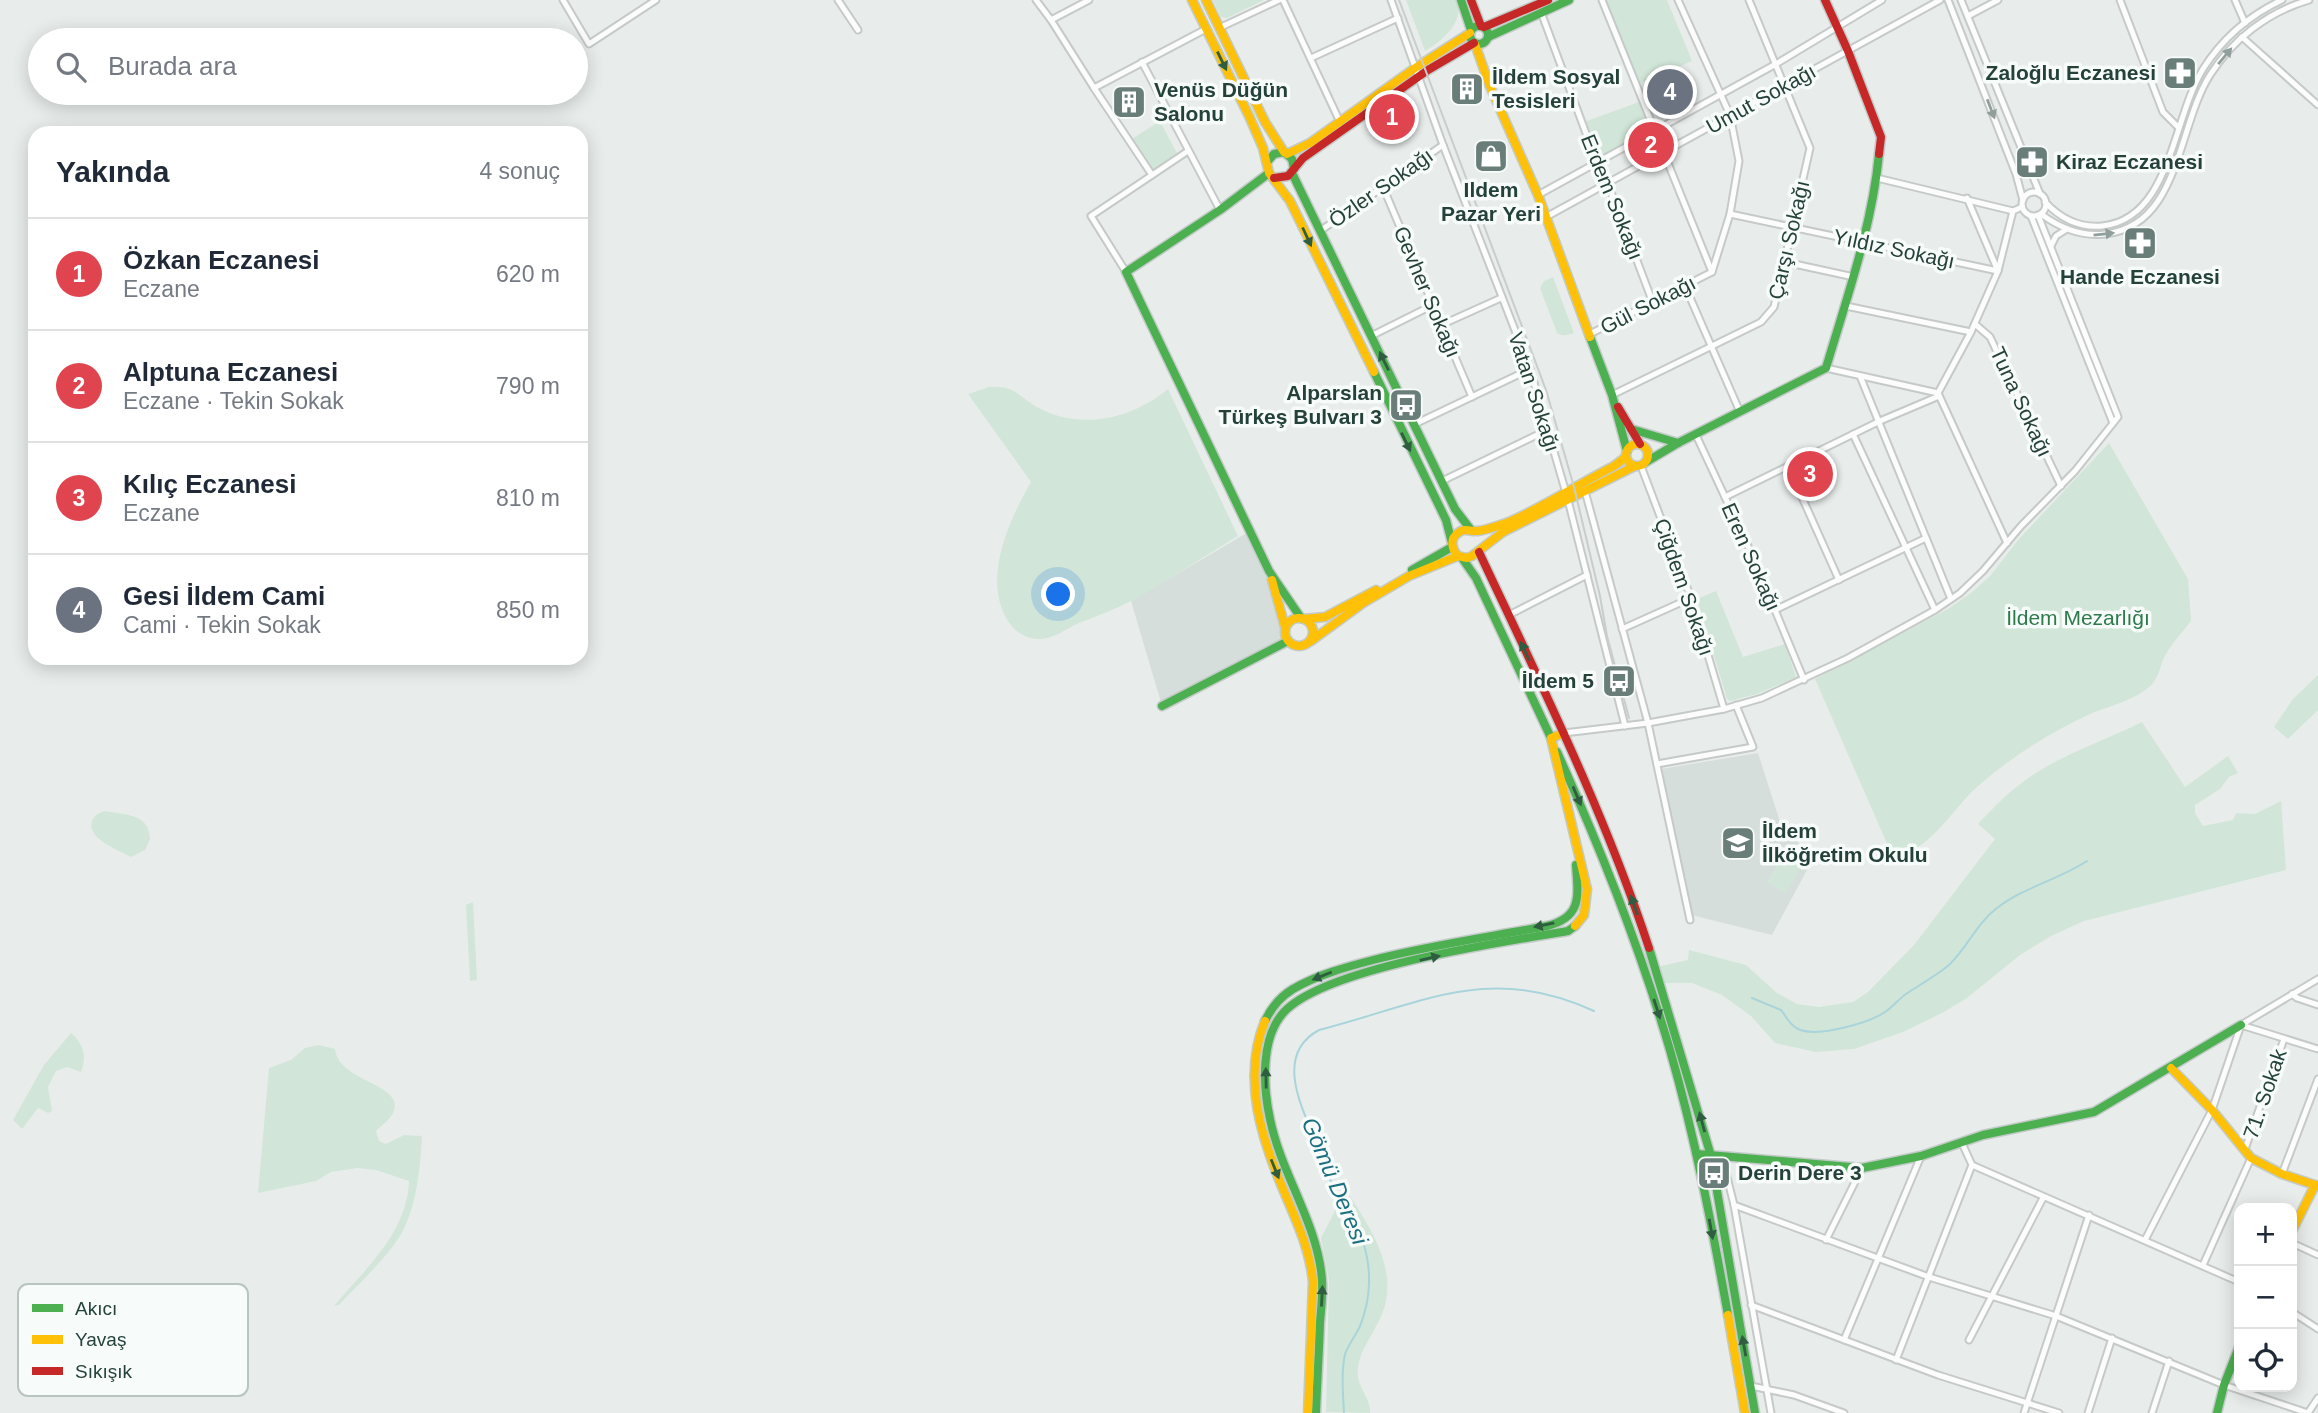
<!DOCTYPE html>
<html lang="tr">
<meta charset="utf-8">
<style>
:root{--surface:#fff;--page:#f6f6f7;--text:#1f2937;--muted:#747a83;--line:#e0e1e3;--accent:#1a73e8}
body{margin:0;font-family:Arial,sans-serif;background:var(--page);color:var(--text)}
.controls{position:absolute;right:21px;bottom:21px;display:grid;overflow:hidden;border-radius:14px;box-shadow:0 4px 18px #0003}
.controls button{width:63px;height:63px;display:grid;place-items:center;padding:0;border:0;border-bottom:2px solid var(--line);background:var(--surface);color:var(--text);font:35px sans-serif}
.you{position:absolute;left:1059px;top:595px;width:24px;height:24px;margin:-18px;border:5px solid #fff;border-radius:50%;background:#1a73e8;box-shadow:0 0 0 10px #1a73e833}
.badge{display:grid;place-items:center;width:46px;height:46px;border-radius:50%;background:var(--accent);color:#fff;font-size:23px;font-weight:700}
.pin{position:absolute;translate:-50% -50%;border:4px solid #fff;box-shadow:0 2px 7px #0006}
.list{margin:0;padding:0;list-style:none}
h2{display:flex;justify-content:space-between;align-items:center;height:91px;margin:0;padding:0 28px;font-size:30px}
h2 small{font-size:23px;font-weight:400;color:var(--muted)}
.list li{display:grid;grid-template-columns:46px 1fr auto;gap:21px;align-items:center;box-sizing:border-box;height:112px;padding:0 28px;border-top:2px solid var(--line)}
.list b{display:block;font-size:26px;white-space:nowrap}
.list p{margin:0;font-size:23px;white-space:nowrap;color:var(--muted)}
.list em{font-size:23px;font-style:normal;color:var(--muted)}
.icon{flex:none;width:38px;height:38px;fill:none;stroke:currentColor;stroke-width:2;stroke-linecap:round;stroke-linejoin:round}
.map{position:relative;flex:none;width:2318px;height:1413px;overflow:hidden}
.search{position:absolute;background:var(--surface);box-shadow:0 4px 18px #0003;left:28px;top:28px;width:560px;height:77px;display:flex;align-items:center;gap:18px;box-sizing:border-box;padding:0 24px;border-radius:38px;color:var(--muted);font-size:26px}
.panel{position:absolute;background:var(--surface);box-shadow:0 4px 18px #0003;left:28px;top:126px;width:560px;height:539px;border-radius:21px}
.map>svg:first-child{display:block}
.built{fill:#d6dedb}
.green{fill:#d1e6d8}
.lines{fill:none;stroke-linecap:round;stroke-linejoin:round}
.stream{stroke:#a9d4db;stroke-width:2}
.street-casing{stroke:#c5cac8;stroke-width:9}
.fast-casing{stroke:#c3cbc8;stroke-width:11}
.slow-casing{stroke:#c3cbc8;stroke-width:11}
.jam-casing{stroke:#c3cbc8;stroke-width:11}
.street{stroke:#fcfcfc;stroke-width:5}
.fast{stroke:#4caf50;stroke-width:8}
.slow{stroke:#ffc107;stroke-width:8}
.jam{stroke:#c62828;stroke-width:8}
.tram{stroke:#c9cdcc;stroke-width:2}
.oneway{fill:#909f9b}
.oneway2{fill:#2e5d40}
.labels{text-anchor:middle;stroke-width:7;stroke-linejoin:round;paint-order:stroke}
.poi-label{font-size:21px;font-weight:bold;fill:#24423a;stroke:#f7fbf9;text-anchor:start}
.street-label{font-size:21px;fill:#24423a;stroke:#f7fbf9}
.park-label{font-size:21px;fill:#2d7a4b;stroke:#f7fbf9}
.water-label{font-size:23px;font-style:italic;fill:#1c6f80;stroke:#f7fbf9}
.key{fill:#f7fbf9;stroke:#b8c4c0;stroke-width:2}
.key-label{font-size:19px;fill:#24423a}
</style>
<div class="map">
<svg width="2318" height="1413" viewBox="0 0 2318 1413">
<rect width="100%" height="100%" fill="#e8edeb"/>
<!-- built -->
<g class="built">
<path d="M1250,531l19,40 17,67 -124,68 -31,-105z"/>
<path d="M1758,753l25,78 32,24 -43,80 -81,-20 -30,-146z"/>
</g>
<!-- green -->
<g class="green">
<path d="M1213,0h51l-37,18 -6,-1z"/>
<path d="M1406,0h51c8,22 -15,41 -32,51z"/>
<path d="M1603,0h64l25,61 -56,24z"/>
<path d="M1639,102l12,29 -53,26 -14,-35z"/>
<path d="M1160,121l18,34 -29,21 -22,-34z"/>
<path d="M1553,277l21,56c-6,2 -12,4 -17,0l-17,-45 4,-7z"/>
<path d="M989,387c26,-2 29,9 48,20 43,24 95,12 131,-18l70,147c-35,21 -69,44 -105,64 -17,9 -36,16 -54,23 -11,5 -26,16 -39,16 -21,1 -35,-17 -40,-36 -11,-40 12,-88 31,-121l-63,-88z"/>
<path d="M2109,443l79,136 3,42c-9,12 -22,25 -28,39 -4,10 -5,20 -15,28 -16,13 -39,18 -58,26 -41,19 -79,43 -113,73 -23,20 -51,70 -85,68l-77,-176 133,-70 23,-16 19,-17 28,-36z"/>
<path d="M1716,591l27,66 42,-13 11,33 -39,17 -27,7 -3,-2 -30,-100z"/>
<path d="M2318,675v35l-30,29 -14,-12 19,-28z"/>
<path d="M2142,722l43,65 43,-31 10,17 -9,4 -9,12 -25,16v8l8,13 30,-6 3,-7 19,1 26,-13 5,69 -202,51 -33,15 -31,19 -53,43 -25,15 -39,19 -49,17 -38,3 -41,-9 -24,-27 -29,-21 -30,-12h-33l-7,-15 36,-8 1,-10 57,15 31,28 20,11 22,3 34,-5 15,-10 46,-47 81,-106 -17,-15c20,-22 40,-41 66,-56 31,-18 66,-30 98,-46z"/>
<path d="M105,811c20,4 44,2 45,28l-5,11 -14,7c-12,-7 -45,-18 -39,-36 2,-6 7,-8 13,-10z"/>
<path d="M1789,846l18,11 -22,36 -18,-11z"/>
<path d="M473,902l4,78 -7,1 -4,-76z"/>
<path d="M71,1033c13,11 16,24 10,39l-14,-5 -11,4 -8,16 4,24 -4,2 -10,-5 -16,21 -9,-9 31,-55z"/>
<path d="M319,1045l16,4c4,35 75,34 57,66 -4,6 -11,11 -16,16l3,10 7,3 18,-9 18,1c-2,33 -5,71 -22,100 -16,25 -41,47 -61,69l-5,1c32,-38 73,-73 75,-125l-33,-11 -19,-2 -26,4 -15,9 -58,12 11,-125 22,-8 14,-12z"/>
<path d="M1346,1190c23,36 54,79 36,124 -7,18 -22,35 -24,54 -3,18 13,29 12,45l-44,-1 3,-132 -8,-42z"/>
</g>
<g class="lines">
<!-- stream -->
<g class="stream">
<path d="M1752,998l29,12c6,7 7,14 17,19 18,9 71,-6 87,-17 9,-6 15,-15 24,-20 14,-9 28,-17 40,-27 18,-17 28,-42 48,-57 27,-21 61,-28 90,-47"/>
<path d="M1344,1413c-1,-19 -3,-40 1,-59 3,-9 11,-19 15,-28 11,-27 12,-57 3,-84 -5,-15 -13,-25 -21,-37 -10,-16 -16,-38 -22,-55 -15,-36 -49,-94 -1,-120 102,-26 170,-68 275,-19"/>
</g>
<!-- street casing -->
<g class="street-casing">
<g id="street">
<path d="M563,0l26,44 67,-44"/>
<path d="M838,0l20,30"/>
<path d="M1036,0l15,20 38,-20"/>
<path d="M1283,0l57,122"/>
<path d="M1391,0l52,145 87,224 38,131 57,226"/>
<path d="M1602,0l110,272"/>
<path d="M1948,0l68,174 7,26"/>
<path d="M1961,0l79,194"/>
<path d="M2120,0l43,112 15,15"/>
<path d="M2235,0l10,23"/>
<path d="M1541,12l56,151 11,21 45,119"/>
<path d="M1968,16l30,-16"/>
<path d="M1051,20l43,68 112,-59"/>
<path d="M1219,28l60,-28"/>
<path d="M2242,37l76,68"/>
<path d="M1311,58l87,-40"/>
<path d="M1142,62l78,148"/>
<path d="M1094,88l58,87"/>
<path d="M1877,178l136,33 9,-4"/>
<path d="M1383,187l89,210"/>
<circle cx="2034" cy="204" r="12"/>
<path d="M1538,195l238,-131 106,-64"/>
<path d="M2045,202c15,16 34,26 57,24 69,-7 70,-107 101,-157 19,-30 47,-54 79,-69"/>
<path d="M1730,214l268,57 15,-60"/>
<path d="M2041,214c19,14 40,23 64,20 75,-8 72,-107 105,-159 23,-36 58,-63 99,-75"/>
<path d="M2031,216l82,207"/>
<path d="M1546,217l394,-217"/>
<path d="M1320,231l123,-86"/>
<path d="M2051,246l5,-10 11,-7"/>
<path d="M1785,262l69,15"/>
<path d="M1126,272l-35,-56 97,-65"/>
<path d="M1685,286l55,126"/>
<path d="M1846,306l125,26"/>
<path d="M1975,324l15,13 71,149"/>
<path d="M1441,325l60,-27"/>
<path d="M1590,334l122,-62 18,-58 9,-53 -9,-46 -52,-115"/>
<path d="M1371,336l62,-31"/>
<path d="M1826,368l112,25 69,150"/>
<path d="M1860,376l91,223"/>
<path d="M1938,393l33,-61 27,-61 -31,-73"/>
<path d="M1612,395l149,-73 13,-15 36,-159 -61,-148"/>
<path d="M1415,424l115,-55"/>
<path d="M1853,434l82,176"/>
<path d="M1696,435l57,122 51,123"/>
<path d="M1641,466l50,132 33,111"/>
<path d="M1788,466l51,114"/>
<path d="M1442,481l105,-51"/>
<path d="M1585,491l63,232 42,197"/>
<path d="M1725,497l155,-76 59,-25"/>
<path d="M1775,610l151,-72"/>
<path d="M1509,615l78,-40"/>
<path d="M1622,629l69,-31"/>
<path d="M1564,733l84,-10 76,-14 38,-11 86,-40 87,-48 25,-17 23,-22 38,-45 54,-55 43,-54 -80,-202"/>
<path d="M1657,764l96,-17 -17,-42"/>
<path d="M2292,994l5,4 21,7"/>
<path d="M2241,1025l77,24"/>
<path d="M1962,1143l10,22 267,117"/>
<path d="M2245,1149l39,-110"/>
<path d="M1722,1157l12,48 37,208"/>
<path d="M2282,1174l36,-95"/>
<path d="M1734,1205l195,72 127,39 168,69 84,28"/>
<path d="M1826,1240l36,-72"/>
<path d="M2145,1240l67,-130 29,-85 77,-46"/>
<path d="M2292,1243l26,12"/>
<path d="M2203,1265l48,-107"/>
<path d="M1751,1305l187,70 121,38"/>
<path d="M2292,1312l26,17"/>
<path d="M1844,1340l77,-184"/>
<path d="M1969,1340l74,-142"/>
<path d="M1896,1360l76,-195"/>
<path d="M1751,1386l43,9 50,18"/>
<path d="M2024,1413l65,-198"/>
<path d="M2088,1413l24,-75"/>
<path d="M2152,1413l17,-52"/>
<path d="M2308,1413l10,-15"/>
</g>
</g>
<!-- fast casing -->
<g class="fast-casing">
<g id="fast">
<path d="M1461,0l10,30"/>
<circle cx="1479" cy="35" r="9"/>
<path d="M1488,37l81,-37"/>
<path d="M1267,162l7,-8 10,-2 8,7 2,10"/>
<path d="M1269,173l-49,37 -94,62 143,299 32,47"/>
<path d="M1292,173l163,336 16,21"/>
<path d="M1590,337l22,58 15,56"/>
<path d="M1374,372l72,148 6,23"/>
<path d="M1631,429l47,14"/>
<path d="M1646,462l32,-19 148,-75c21,-71 46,-141 53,-214"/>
<path d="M1462,558l14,20 76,162"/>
<path d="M1412,570l40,-23"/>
<path d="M1162,706l126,-65"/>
<path d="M1557,752c44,97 83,196 113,298 25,87 42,176 58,265"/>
<path d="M1649,948l62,208 44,257"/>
<path d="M1265,1021c6,-13 15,-24 28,-32 24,-14 53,-22 80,-29 58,-15 116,-23 174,-34 36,-9 31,-31 29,-61"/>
<path d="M1697,1154l165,14 59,-12 62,-21 111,-23 147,-87"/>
<path d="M1316,1413c1,-30 3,-60 4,-90 1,-14 3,-29 2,-43 -4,-56 -41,-106 -52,-161 -7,-32 -10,-81 14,-107 42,-45 220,-70 284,-81l7,-5"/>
<path d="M2217,1413l7,-28 15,-38"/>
</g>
</g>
<!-- slow casing -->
<g class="slow-casing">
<g id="slow">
<path d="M1192,0l57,116 14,32 6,25 21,28 84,171"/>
<path d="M1206,0l59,122 19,30"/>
<path d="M1475,44l14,40 49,111 52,142"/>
<path d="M1287,154l23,-11 105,-75 55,-35"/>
<circle cx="1637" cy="455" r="11"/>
<path d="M1458,556c-6,-6 -9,-17 0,-23 7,-6 12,-1 20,-2 9,-1 22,-6 31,-9 36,-16 70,-38 105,-56l12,-9"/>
<path d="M1272,580l13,47"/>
<circle cx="1299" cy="632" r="14"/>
<path d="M1304,619l21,-2 51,-27"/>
<path d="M1311,641l52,-38 46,-27 49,-20 9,2 5,-2 31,-24 132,-66"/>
<path d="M1564,733l-13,5 36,151 -3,26 -9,11"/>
<path d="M1265,1021c-23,56 -4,116 18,168 13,31 27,60 30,93l-5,131"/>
<path d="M2171,1068l41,42 39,48 31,16 36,12"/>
<path d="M2292,1231l23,-46"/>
<path d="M1728,1315l17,98"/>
</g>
</g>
<!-- jam casing -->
<g class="jam-casing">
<g id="jam">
<path d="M1471,0l10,26"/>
<path d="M1825,0l23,51 33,86 -2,17"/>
<path d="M1484,27l64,-27"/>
<path d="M1274,178l14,-2 15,-18 125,-88 46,-27"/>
<path d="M1618,407l22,37"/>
<path d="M1479,552c61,130 125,259 170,396"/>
</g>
</g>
<!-- street -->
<use href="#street" class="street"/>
<!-- fast -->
<use href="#fast" class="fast"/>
<!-- slow -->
<use href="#slow" class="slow"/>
<!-- jam -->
<use href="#jam" class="jam"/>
<!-- tram -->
<path class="tram" d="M1399,0l147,390 28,97 26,109 7,40 22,82"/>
</g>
<!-- one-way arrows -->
<defs><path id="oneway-solid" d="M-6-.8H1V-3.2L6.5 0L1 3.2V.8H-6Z" transform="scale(1.75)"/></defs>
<g class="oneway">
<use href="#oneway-solid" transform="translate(2225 56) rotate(-50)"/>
<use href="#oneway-solid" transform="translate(1991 109) rotate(69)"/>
<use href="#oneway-solid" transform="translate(2104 234) rotate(-6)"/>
</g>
<g class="oneway2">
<use href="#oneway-solid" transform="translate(1222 61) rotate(64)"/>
<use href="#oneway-solid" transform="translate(1307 237) rotate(65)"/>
<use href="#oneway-solid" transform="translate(1384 361) rotate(-116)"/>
<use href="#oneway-solid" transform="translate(1406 442) rotate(64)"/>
<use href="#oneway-solid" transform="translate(1525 651) rotate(-115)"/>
<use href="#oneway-solid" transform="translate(1577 796) rotate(67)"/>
<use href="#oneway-solid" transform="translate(1634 905) rotate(-110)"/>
<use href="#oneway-solid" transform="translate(1544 925) rotate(168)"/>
<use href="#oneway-solid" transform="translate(1430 958) rotate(-13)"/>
<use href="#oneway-solid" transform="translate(1322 976) rotate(158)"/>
<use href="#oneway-solid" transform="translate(1657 1009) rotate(72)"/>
<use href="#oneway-solid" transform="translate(1266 1078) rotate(-91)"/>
<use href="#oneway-solid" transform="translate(1702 1122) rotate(-105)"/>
<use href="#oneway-solid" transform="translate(1275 1169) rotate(68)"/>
<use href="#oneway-solid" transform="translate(1711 1229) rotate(80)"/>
<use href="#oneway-solid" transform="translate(1322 1296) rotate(-87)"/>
<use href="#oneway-solid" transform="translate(1744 1346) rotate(-100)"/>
</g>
<!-- icons -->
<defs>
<g id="pharmacy-square" transform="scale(1.75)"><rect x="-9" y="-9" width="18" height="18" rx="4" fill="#697e78" stroke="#f7fbf9"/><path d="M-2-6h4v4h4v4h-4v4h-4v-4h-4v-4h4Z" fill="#fff"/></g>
<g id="building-square" transform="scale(1.75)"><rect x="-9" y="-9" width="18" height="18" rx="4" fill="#697e78" stroke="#f7fbf9"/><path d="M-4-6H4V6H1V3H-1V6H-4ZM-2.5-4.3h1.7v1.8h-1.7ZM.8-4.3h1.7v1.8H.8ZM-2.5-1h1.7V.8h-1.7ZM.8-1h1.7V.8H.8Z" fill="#fff"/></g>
<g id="shop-square" transform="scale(1.75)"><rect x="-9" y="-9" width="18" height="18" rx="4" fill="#697e78" stroke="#f7fbf9"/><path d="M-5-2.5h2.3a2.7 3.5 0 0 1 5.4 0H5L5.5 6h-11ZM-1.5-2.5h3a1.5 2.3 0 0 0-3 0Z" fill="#fff"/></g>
<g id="bus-square" transform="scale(1.75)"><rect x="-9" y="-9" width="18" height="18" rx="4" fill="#697e78" stroke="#f7fbf9"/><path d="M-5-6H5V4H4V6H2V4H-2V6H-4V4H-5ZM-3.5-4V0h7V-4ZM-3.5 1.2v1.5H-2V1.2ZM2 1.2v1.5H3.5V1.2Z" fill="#fff"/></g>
<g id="school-square" transform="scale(1.75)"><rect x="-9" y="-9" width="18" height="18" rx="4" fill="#697e78" stroke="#f7fbf9"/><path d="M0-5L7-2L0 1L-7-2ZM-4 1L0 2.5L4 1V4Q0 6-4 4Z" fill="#fff"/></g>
</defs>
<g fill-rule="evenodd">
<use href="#pharmacy-square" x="2180" y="73"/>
<use href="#building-square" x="1467" y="89"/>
<use href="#building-square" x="1129" y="102"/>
<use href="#shop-square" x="1491" y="156"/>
<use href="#pharmacy-square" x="2032" y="162"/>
<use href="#pharmacy-square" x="2140" y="243"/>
<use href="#bus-square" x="1406" y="405"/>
<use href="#bus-square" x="1619" y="681"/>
<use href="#school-square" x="1738" y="843"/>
<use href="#bus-square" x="1714" y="1173"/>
</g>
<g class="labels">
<!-- poi labels -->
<g class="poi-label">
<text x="2156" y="80" text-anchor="end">Zaloğlu Eczanesi</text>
<text x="1492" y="84">İldem Sosyal<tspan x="1492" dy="24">Tesisleri</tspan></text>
<text x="1154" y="97">Venüs Düğün<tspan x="1154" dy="24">Salonu</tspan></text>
<text x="2056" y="169">Kiraz Eczanesi</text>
<text x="1491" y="197" text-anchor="middle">Ildem<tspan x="1491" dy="24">Pazar Yeri</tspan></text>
<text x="2140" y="284" text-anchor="middle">Hande Eczanesi</text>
<text x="1382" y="400" text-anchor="end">Alparslan<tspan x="1382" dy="24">Türkeş Bulvarı 3</tspan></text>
<text x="1594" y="688" text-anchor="end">İldem 5</text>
<text x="1762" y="838">İldem<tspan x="1762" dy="24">İlköğretim Okulu</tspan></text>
<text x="1738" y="1180">Derin Dere 3</text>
</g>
<!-- street labels -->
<g class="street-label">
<text transform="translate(1761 99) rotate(-29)" y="7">Umut Sokağı</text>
<text transform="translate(1381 188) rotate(-35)" y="7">Özler Sokağı</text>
<text transform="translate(1612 197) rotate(68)" y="7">Erdem Sokağı</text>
<text transform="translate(1789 240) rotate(-77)" y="7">Çarşı Sokağı</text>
<text transform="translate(1894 249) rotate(12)" y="7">Yıldız Sokağı</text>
<text transform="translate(1427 292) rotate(67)" y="7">Gevher Sokağı</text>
<text transform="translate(1648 305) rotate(-27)" y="7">Gül Sokağı</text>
<text transform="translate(1534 392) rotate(72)" y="7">Vatan Sokağı</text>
<text transform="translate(2021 402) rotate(65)" y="7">Tuna Sokağı</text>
<text transform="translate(1751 557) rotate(66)" y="7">Eren Sokağı</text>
<text transform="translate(1684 587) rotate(71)" y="7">Çiğdem Sokağı</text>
<text transform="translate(2265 1094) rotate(-71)" y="7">71. Sokak</text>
</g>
<!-- park labels -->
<g class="park-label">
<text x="2078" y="625">İldem Mezarlığı</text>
</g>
<!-- water labels -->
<g class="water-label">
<text transform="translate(1335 1181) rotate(67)" y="8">Gömü Deresi</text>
</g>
</g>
<!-- legend -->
<rect x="18" y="1284" width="230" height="112" rx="10" class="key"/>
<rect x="32" y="1304" width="31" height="8" fill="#4caf50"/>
<rect x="32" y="1335" width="31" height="9" fill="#ffc107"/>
<rect x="32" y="1367" width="31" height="8" fill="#c62828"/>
<g class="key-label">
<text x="75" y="1315">Akıcı</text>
<text x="75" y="1346">Yavaş</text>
<text x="75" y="1378">Sıkışık</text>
</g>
</svg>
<div class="controls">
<button>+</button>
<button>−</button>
<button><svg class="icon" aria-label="locate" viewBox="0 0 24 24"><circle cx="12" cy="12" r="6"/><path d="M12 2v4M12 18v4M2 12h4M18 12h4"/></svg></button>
</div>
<div class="you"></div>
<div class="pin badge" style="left:1392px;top:117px;background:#e0444e">1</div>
<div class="pin badge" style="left:1651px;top:145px;background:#e0444e">2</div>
<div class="pin badge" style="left:1810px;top:474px;background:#e0444e">3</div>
<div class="pin badge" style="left:1670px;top:92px;background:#6b7280">4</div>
<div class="search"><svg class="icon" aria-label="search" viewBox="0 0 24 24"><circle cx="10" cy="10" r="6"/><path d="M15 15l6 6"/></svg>Burada ara</div>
<section class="panel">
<h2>Yakında<small>4 sonuç</small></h2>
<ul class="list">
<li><span class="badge" style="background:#e0444e">1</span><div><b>Özkan Eczanesi</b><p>Eczane</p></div><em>620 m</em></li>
<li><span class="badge" style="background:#e0444e">2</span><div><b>Alptuna Eczanesi</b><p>Eczane · Tekin Sokak</p></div><em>790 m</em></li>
<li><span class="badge" style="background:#e0444e">3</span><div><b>Kılıç Eczanesi</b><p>Eczane</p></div><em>810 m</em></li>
<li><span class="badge" style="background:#6b7280">4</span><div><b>Gesi İldem Cami</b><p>Cami · Tekin Sokak</p></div><em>850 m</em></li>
</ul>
</section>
</div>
